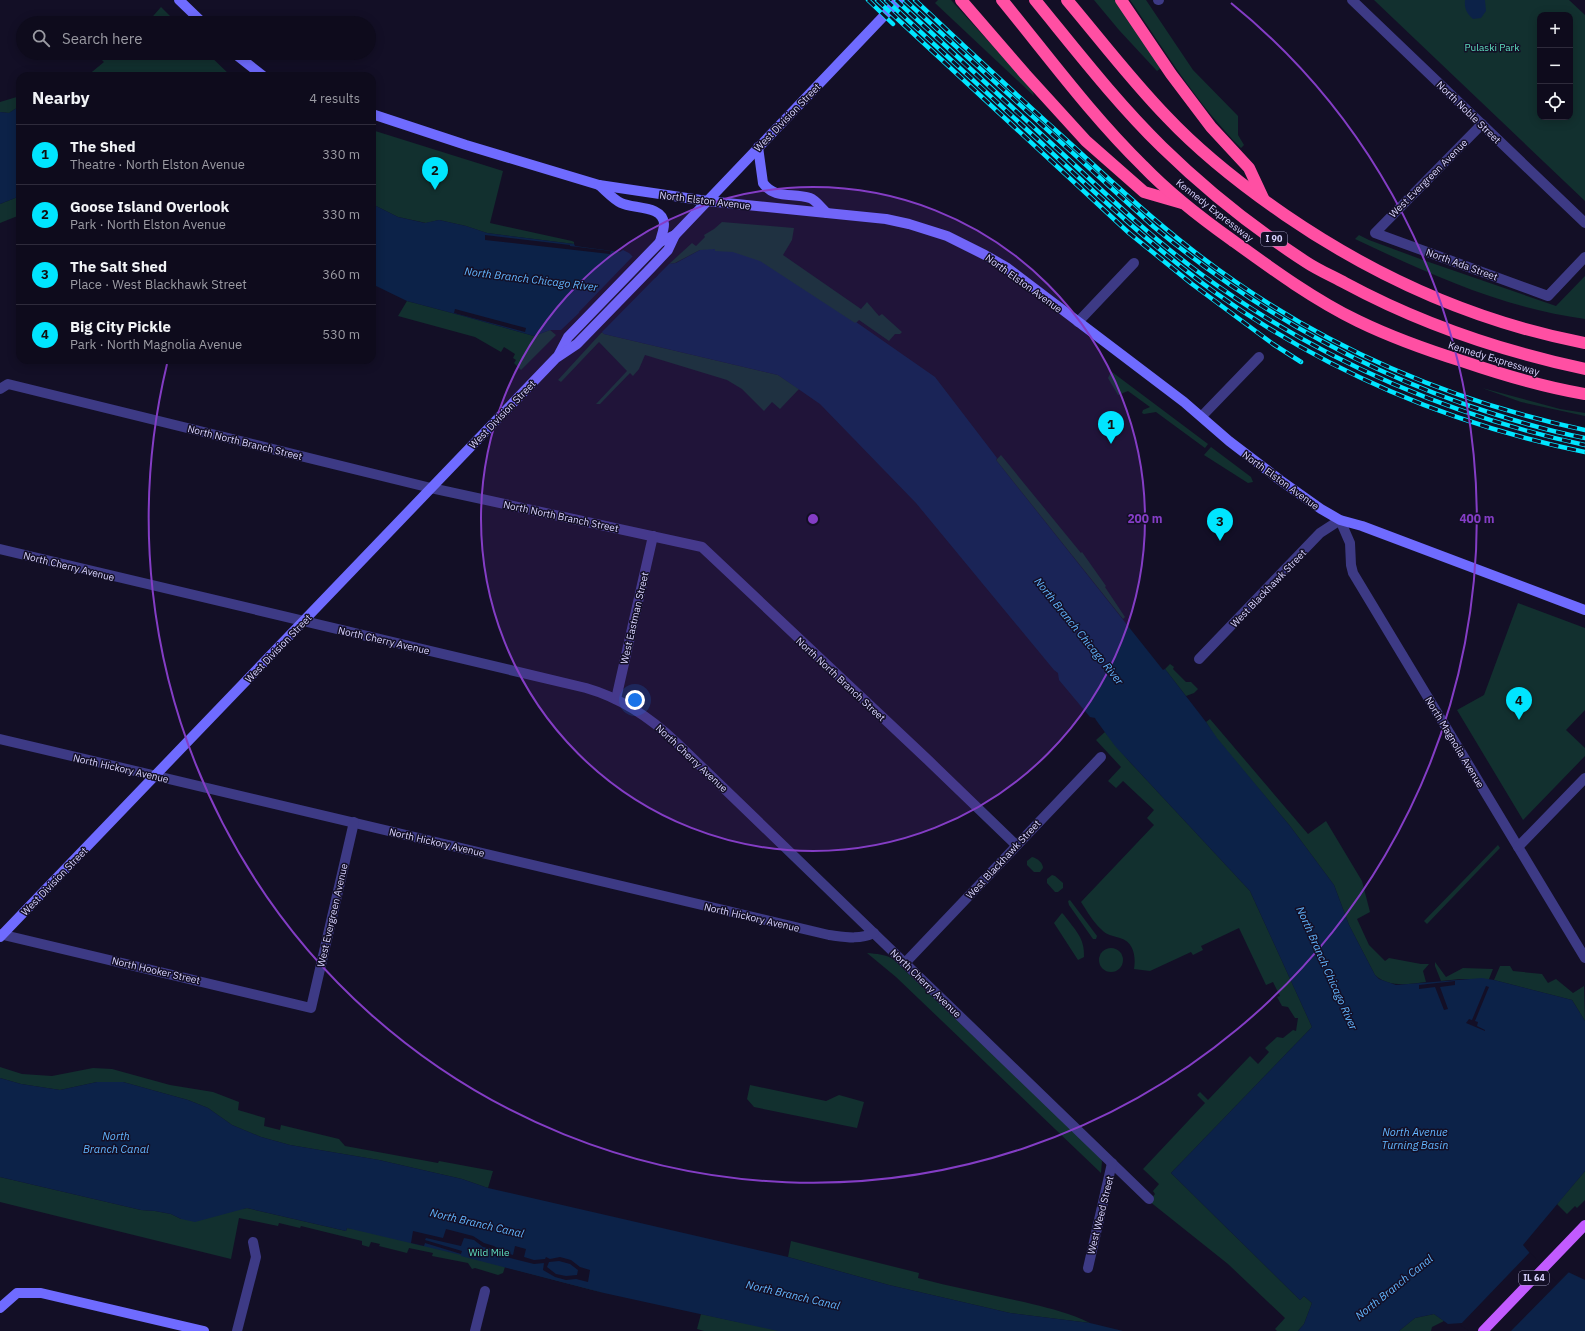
<!DOCTYPE html>
<meta charset="utf-8">
<style>
:root{--surface:#0e0b1c;--page:#1c1929;--text:#f1f3f6;--muted:#9b9ba3;--line:#2e2b3b;--accent:#00e5ff}
body{margin:0;font-family:"IBM Plex Sans",sans-serif;background:var(--page);color:var(--text)}
.controls{position:absolute;right:12px;top:12px;display:grid;overflow:hidden;border-radius:8px;box-shadow:0 2px 10px #0003}
.controls button{width:36px;height:36px;display:grid;place-items:center;padding:0;border:0;border-bottom:1px solid var(--line);background:var(--surface);color:var(--text);font:20px sans-serif}
.you{position:absolute;left:635px;top:700px;width:14px;height:14px;margin:-10px;border:3px solid #fff;border-radius:50%;background:#1a73e8;box-shadow:0 0 0 6px #1a73e833}
.badge{display:grid;place-items:center;width:26px;height:26px;border-radius:50%;background:var(--accent);color:#111;font-size:13px;font-weight:700}
.pin{position:absolute;translate:-50% -33px;filter:drop-shadow(0 1px 2px #0008)}
.pin::after{content:'';position:absolute;top:21px;width:14px;height:12px;background:inherit;clip-path:polygon(0 0,100% 0,50% 100%)}
.list{margin:0;padding:0;list-style:none}
h2{display:flex;justify-content:space-between;align-items:center;height:52px;margin:0;padding:0 16px;font-size:17px}
h2 small{font-size:13px;font-weight:400;color:var(--muted)}
.list li{display:grid;grid-template-columns:26px 1fr auto;gap:12px;align-items:center;box-sizing:border-box;height:60px;padding:0 16px;border-top:1px solid var(--line)}
.list b{display:block;font-size:15px;white-space:nowrap}
.list p{margin:0;font-size:13px;white-space:nowrap;color:var(--muted)}
.list em{font-size:13px;font-style:normal;color:var(--muted)}
.icon{flex:none;width:22px;height:22px;fill:none;stroke:currentColor;stroke-width:2;stroke-linecap:round;stroke-linejoin:round}
.map{position:relative;flex:none;width:1585px;height:1331px;overflow:hidden}
.search{position:absolute;background:var(--surface);box-shadow:0 2px 10px #0003;left:16px;top:16px;width:360px;height:44px;display:flex;align-items:center;gap:10px;box-sizing:border-box;padding:0 14px;border-radius:22px;color:var(--muted);font-size:15px}
.panel{position:absolute;background:var(--surface);box-shadow:0 2px 10px #0003;left:16px;top:72px;width:360px;height:292px;border-radius:12px}
.map>svg:first-child{display:block}
.green{fill:#12302f;fill-rule:evenodd}
.water{fill:#0c2248}
.pier{fill:#130f26;fill-rule:evenodd}
.lines{fill:none;stroke-linecap:round;stroke-linejoin:round}
.street{stroke:#3d3a85;stroke-width:10}
.secondary{stroke:#6f6bff;stroke-width:10}
.primary{stroke:#c25bff;stroke-width:10}
.highway{stroke:#ff4fa3;stroke-width:12}
.rail-casing{stroke:#00e5ff;stroke-width:4.5}
.rail{stroke:#130f26;stroke-width:3;stroke-dasharray:9;stroke-linecap:butt}
.ring{fill:none;stroke:#843dc5;stroke-width:2}
.labels{text-anchor:middle;stroke-width:3;stroke-linejoin:round;paint-order:stroke}
.shield{fill:#130f26;stroke:#9e99be;stroke-width:1}
.shield-label{font-size:9px;font-weight:bold;fill:#d9d4ff}
.park-label{font-size:10px;fill:#5fe0c0;stroke:#130f26}
.street-label{font-size:10px;fill:#d9d4ff;stroke:#130f26}
.water-label{font-size:11px;font-style:italic;fill:#62b6ff;stroke:#130f26}
.centre{fill:#843dc5;stroke:#130f26;stroke-width:2}
.ring-label{font-size:12px;text-anchor:middle;font-weight:bold;fill:#843dc5;stroke:#130f26;stroke-width:3;stroke-linejoin:round;paint-order:stroke}
</style>
<div class="map">
<svg width="1585" height="1331" viewBox="0 0 1585 1331">
<rect width="100%" height="100%" fill="#130f26"/>
<!-- green -->
<g class="green">
<path d="M938,0h13l81,89 2,7 -99,-93z"/>
<path d="M1094,0h22l45,68 -4,3 -38,-41z"/>
<path d="M1130,0h16l47,70 45,46v19l6,10 -3,3c-44,-44 -76,-97 -111,-148z"/>
<path d="M1374,0h195l16,15v186zM1540,15h30v102h-30z"/>
<path d="M161,7l16,16h-30z"/>
<path d="M95,53h14l5,5 5,-5h88l24,23h-144l17,-14z"/>
<path d="M20,96v10l-11,7 -9,-1v-10z"/>
<path d="M372,130l131,41 -13,52 82,18 2,1v2l-87,-11 -21,-7 -27,-6 -13,3 -28,-6 -26,-13z"/>
<path d="M20,196v19l-20,8v-19z"/>
<path d="M722,222l72,6 -2,12 -9,15 78,54 6,-7 12,14 3,-2 20,18 -2,2h-5l-6,7 -30,-21 -4,4 -155,-74 -25,13 -6,1 23,-21 4,3 9,-9 -1,-2 10,-6z"/>
<path d="M1359,235l10,5 54,20 133,46 29,-30v43c-82,-11 -156,-45 -230,-80z"/>
<path d="M407,301l60,16 67,19 16,-6 6,5 -35,35 -7,-7 2,-3 -3,-2 2,-4 -11,-7 -3,5 -26,-15 -77,-21z"/>
<path d="M602,332l2,2 174,41 21,14 -19,20 -8,-7 -8,9 -22,-22 -15,-9 -82,-25 -6,14 -6,7 -3,-3 -30,31h-4l31,-33 -28,-29 -38,40 -3,-2z"/>
<path d="M1111,372h1l96,72 -3,4 -49,-36 -12,2 -2,-1 1,-3 7,-3 -22,-16 -10,4 -10,-17z"/>
<path d="M1482,388l78,21 25,4v3l-64,-14z"/>
<path d="M1211,447l40,30 2,5 -5,1 -44,-28z"/>
<path d="M1001,455l80,98 1,-1 24,34 -1,1 20,30 -2,2 -127,-159z"/>
<path d="M1518,603l67,25v82l-19,20 19,18v8l-62,64 -66,-110 27,-15z"/>
<path d="M1170,664l4,3 -1,2 13,13h5l7,7 -4,4 -8,3 -21,-27z"/>
<path d="M1210,719l98,115 18,-13 36,60 8,31 -13,7 12,26 16,16 4,-3 32,6h8l-6,7 3,11c-17,2 -37,6 -51,-7l-26,-50 -15,-40 -44,-59 -74,-88 -10,-16z"/>
<path d="M1105,732l23,28 122,131 62,136 -141,146 129,127 4,-4 8,7 -8,21 -6,7h-21l-2,-2 10,-11 -57,-54 -79,-63 6,-7 -2,-3 6,-7 -16,-15 62,-66 -8,-8 3,-3 8,8 42,-44 8,8 11,-12 -4,-4 12,-11 6,1 10,-8 3,1 2,-13h-3l-7,-11 -6,-1 -5,-9 3,-1 -7,-14 -7,3 -27,-57 -38,18 2,4 -10,5 -2,-3 -41,19 -16,-2c2,-12 0,-27 -14,-31 -7,-2 -14,-3 -19,-9 -8,-7 -14,-18 -20,-27l73,-77 -7,-7 7,-8 -31,-29 -7,7 -8,-7 13,-14 -25,-27z"/>
<path d="M1498,845l2,3 -73,76 -3,-3z"/>
<path d="M1032,857c5,1 11,6 11,11l-3,4h-6l-7,-7v-4z"/>
<path d="M1052,875l3,1 8,7v5l-5,4h-3l-8,-9v-4z"/>
<path d="M1070,900l27,36 -1,3h-3l-24,-34 -1,-4z"/>
<path d="M1062,913l2,2c11,15 21,23 20,42l-6,3 -24,-37z"/>
<circle cx="1111" cy="960" r="12"/>
<path d="M867,953c9,1 20,1 27,7l206,197 2,4 -1,12 -205,-196z"/>
<path d="M1435,962l11,15 17,-9 30,1 -4,10h-29l-19,2 -6,-15z"/>
<path d="M1500,966h10l3,5 29,3 6,9 8,-4 17,14 11,-7 1,35 -13,-21 -78,-20z"/>
<path d="M0,1067l22,7 30,2 41,-8 19,1 58,16 43,7 26,10 -1,8 27,8 -1,8 16,4 1,-5 58,14 6,7 93,17 1,-2 54,10 -5,17 -26,-9 -83,-19 -89,-15 -29,-8 -29,-12 -24,-17 -20,-8 -65,-18h-26l-37,8 -39,-6 -21,-6z"/>
<path d="M750,1085l76,16 13,-6 25,7 -7,26 -103,-21 -7,-8z"/>
<path d="M1585,1171v29l-8,8 -2,-2 -8,8 -10,-10z"/>
<path d="M0,1177l141,33 14,1 16,3 10,5 66,-11 99,23 1,-3 65,7 192,58 -99,-26 -2,6 -5,2 -23,-7 -3,1 -4,-6 -36,-7 1,-3 -24,-5 -2,5 -28,-7 1,-2 -9,-2 -2,5 -7,-2v-4l-61,-15 -1,2 -21,-5 -1,3 -39,-8 -8,41 -231,-57z"/>
<path d="M791,1241l128,32 -1,5c37,10 76,17 114,26 20,5 38,9 58,19l-80,-10 -121,-28 -101,-28z"/>
<path d="M701,1314l37,8 60,9h-94l-7,-2z"/>
<path d="M1434,1314l10,7 -12,6 -1,4h-32l16,-13z"/>
</g>
<!-- water -->
<g class="water">
<path d="M1465,0h20l1,11 -5,7 -8,1c-6,-5 -9,-11 -8,-19z"/>
<path d="M20,106v90l-20,8v-92l9,1z"/>
<path d="M372,204l26,13 27,6 14,-3 27,6 21,7 87,11 1,2 45,6 3,-2 6,3 26,25 14,-14 7,-1 24,-13 15,-1v2l18,1 27,9 95,62 1,-1 79,55 62,81 -1,2 167,210 2,-1 41,53 11,16 73,88 44,59 15,40 26,50 4,4 17,6 86,-7 12,2 78,20 13,21v150l-62,74 33,39 12,-12 17,8v51h-113l-10,-8 -14,1 -14,-10 -19,4 -16,13h-101l6,-7 8,-21 -8,-7 -4,4 -129,-127 141,-146 -62,-136 -135,-145 -19,-26 -1,-2 -5,-1 -31,-37 -1,-7 -4,-3 -138,-167 -96,-99 -42,-29 -174,-41 -23,-23 -20,19h-11l-16,6 -67,-19 -60,-16 -35,-17z"/>
<path d="M0,1078l21,6 39,6 37,-8h26l65,18 20,8 24,17 29,12 29,8 89,15 83,19 26,9 300,69 101,28 121,28 80,10 33,8h-345l-174,-38 -143,-37v-1l-114,-27 -1,3 -99,-23 -52,14 -14,-3 -10,-5 -16,-3 -14,-1 -141,-33z"/>
</g>
<!-- pier -->
<g class="pier">
<path d="M485,235l85,10v1l41,5 -1,3 -125,-14z"/>
<path d="M634,255l21,20 1,-2 2,2 -57,58 -22,-21z"/>
<path d="M455,309l71,19 -1,4 -71,-19z"/>
<path d="M1455,981v4l-15,2 8,22 -4,1 -9,-23 -16,2v-4z"/>
<path d="M1486,986l3,1 -14,34 3,1 -1,4 8,4v1l-19,-8 3,-4 3,1z"/>
<path d="M446,1229l27,7 11,7 10,3 9,6 10,3 2,-9 11,3 -2,8 10,3 11,-1 1,-2 4,2 10,-2 11,3 9,7 10,3 -2,12 -12,-3 -10,1 -11,-3 -12,-7 1,-7 -10,1 -32,-8 -9,-7 -10,-2 -9,-7 -10,-2 -3,8 -35,-8 -1,2 37,11 -1,3 -36,-11 -1,3 -13,-3 2,-12 30,7zM559,1261l11,3 8,6 -1,5 -11,1 -10,-2 -9,-7 2,-5z"/>
<path d="M1530,1252l26,30 11,-11h3l-59,60h-42l-9,-6z"/>
</g>
<g class="lines">
<!-- street -->
<g class="street">
<path d="M1158,0h1"/>
<path d="M1352,0l233,223"/>
<path d="M1482,124l-107,109 173,63 37,-39"/>
<path d="M1078,322l56,-59"/>
<path d="M0,389l8,-5 423,104 271,59 226,213 88,85"/>
<path d="M1202,416l57,-59"/>
<path d="M0,549l586,139c35,10 65,30 91,55l472,456"/>
<path d="M1199,659l121,-126 20,-13 10,23 1,22 2,8 232,385"/>
<path d="M616,699l37,-163"/>
<path d="M0,739l829,196c16,2 30,5 45,-2"/>
<path d="M1518,847l67,-69"/>
<path d="M0,934l311,74 43,-186"/>
<path d="M905,963l196,-206"/>
<path d="M1088,1268l24,-105"/>
<path d="M237,1331l19,-74 -3,-15"/>
<path d="M475,1331l10,-40"/>
</g>
<!-- secondary -->
<g class="secondary">
<path d="M179,0l24,23"/>
<path d="M234,53l29,23"/>
<path d="M372,114l94,31 133,40 108,16 179,18 23,5 38,12 38,19 21,12 178,135 45,39 51,39 41,29 19,11 22,6 223,84"/>
<path d="M758,147l5,36c12,17 30,9 47,15 6,2 12,11 17,15"/>
<path d="M599,185c7,6 14,14 22,18 12,6 42,2 43,21 0,6 -3,13 -4,18"/>
<path d="M558,356l10,-19 92,-95 15,-7"/>
<path d="M0,937l556,-579 21,-14 74,-76 17,-18 7,-15 224,-235"/>
<path d="M0,1308l17,-15h24l163,38"/>
</g>
<!-- primary -->
<path class="primary" d="M1483,1331l102,-106"/>
<!-- highway -->
<g class="highway">
<path d="M961,0l64,74 61,67 58,51 38,11"/>
<path d="M1002,0c46,56 89,115 141,166 27,28 58,52 89,74 40,29 81,59 126,81 33,16 69,29 104,40 41,14 81,26 123,33"/>
<path d="M1035,0c41,50 81,102 127,147 44,43 93,82 144,115 12,8 26,14 39,21 76,41 156,68 240,86"/>
<path d="M1067,0c33,39 64,80 100,117 35,37 76,69 118,98 92,63 190,107 300,128"/>
<path d="M1121,0l50,74 40,53 38,41 14,30"/>
</g>
<!-- rail casing -->
<g class="rail-casing">
<g id="rail">
<path d="M868,0l25,24"/>
<path d="M877,0l252,233 63,51 81,60 28,18"/>
<path d="M886,0c50,46 100,92 150,138 57,53 114,107 177,153 111,80 239,134 372,161"/>
<path d="M896,0c56,52 112,104 169,156 44,41 88,83 136,118 115,84 245,141 384,171"/>
<path d="M905,0l249,227c100,83 213,147 337,186 31,10 62,19 94,25"/>
<path d="M915,0c52,49 105,98 158,146 52,48 104,96 163,136 106,73 223,121 349,148"/>
</g>
</g>
<!-- rail -->
<use href="#rail" class="rail"/>
</g>
<!-- distance rings -->
<circle cx="813" cy="519" r="332" fill="#843dc5" fill-opacity=".12"/>
<g class="ring">
<circle cx="813" cy="519" r="332"/>
<path d="M1231 3A664 664 0 1 1 167 364"/>
</g>
<g class="labels">
<!-- shield labels -->
<g class="shield">
<rect x="1261" y="232" width="26" height="14" rx="3"/>
<rect x="1519" y="1271" width="30" height="14" rx="3"/>
</g>
<g class="shield-label">
<text x="1274" y="242">I 90</text>
<text x="1534" y="1281">IL 64</text>
</g>
<!-- park labels -->
<g class="park-label">
<text x="1492" y="51">Pulaski Park</text>
<text x="489" y="1256">Wild Mile</text>
</g>
<!-- street labels -->
<g class="street-label">
<text transform="translate(1469 112) rotate(44)" y="4">North Noble Street</text>
<text transform="translate(787 117) rotate(-46)" y="4">West Division Street</text>
<text transform="translate(1428 178) rotate(-45)" y="4">West Evergreen Avenue</text>
<text transform="translate(705 200) rotate(7)" y="4">North Elston Avenue</text>
<text transform="translate(1215 210) rotate(38)" y="4">Kennedy Expressway</text>
<text transform="translate(1462 264) rotate(20)" y="4">North Ada Street</text>
<text transform="translate(1024 283) rotate(36)" y="4">North Elston Avenue</text>
<text transform="translate(1494 358) rotate(17)" y="4">Kennedy Expressway</text>
<text transform="translate(502 414) rotate(-46)" y="4">West Division Street</text>
<text transform="translate(245 442) rotate(14)" y="4">North North Branch Street</text>
<text transform="translate(1281 480) rotate(36)" y="4">North Elston Avenue</text>
<text transform="translate(561 516) rotate(12)" y="4">North North Branch Street</text>
<text transform="translate(69 566) rotate(14)" y="4">North Cherry Avenue</text>
<text transform="translate(1268 588) rotate(-46)" y="4">West Blackhawk Street</text>
<text transform="translate(634 618) rotate(-77)" y="4">West Eastman Street</text>
<text transform="translate(384 640) rotate(13)" y="4">North Cherry Avenue</text>
<text transform="translate(278 648) rotate(-46)" y="4">West Division Street</text>
<text transform="translate(841 679) rotate(43)" y="4">North North Branch Street</text>
<text transform="translate(1455 742) rotate(59)" y="4">North Magnolia Avenue</text>
<text transform="translate(692 758) rotate(43)" y="4">North Cherry Avenue</text>
<text transform="translate(121 768) rotate(13)" y="4">North Hickory Avenue</text>
<text transform="translate(437 842) rotate(13)" y="4">North Hickory Avenue</text>
<text transform="translate(1003 859) rotate(-47)" y="4">West Blackhawk Street</text>
<text transform="translate(54 881) rotate(-46)" y="4">West Division Street</text>
<text transform="translate(332 915) rotate(-77)" y="4">West Evergreen Avenue</text>
<text transform="translate(752 917) rotate(13)" y="4">North Hickory Avenue</text>
<text transform="translate(156 970) rotate(13)" y="4">North Hooker Street</text>
<text transform="translate(926 983) rotate(44)" y="4">North Cherry Avenue</text>
<text transform="translate(1100 1215) rotate(-76)" y="4">West Weed Street</text>
</g>
<!-- water labels -->
<g class="water-label">
<text transform="translate(531 279) rotate(7)" y="4">North Branch Chicago River</text>
<text transform="translate(1079 631) rotate(51)" y="4">North Branch Chicago River</text>
<text transform="translate(1327 968) rotate(66)" y="4">North Branch Chicago River</text>
<text x="1415" y="1136">North Avenue<tspan x="1415" dy="13">Turning Basin</tspan></text>
<text x="116" y="1140">North<tspan x="116" dy="13">Branch Canal</tspan></text>
<text transform="translate(477 1223) rotate(13)" y="4">North Branch Canal</text>
<text transform="translate(1394 1287) rotate(-39)" y="4">North Branch Canal</text>
<text transform="translate(793 1295) rotate(13)" y="4">North Branch Canal</text>
</g>
</g>
<circle cx="813" cy="519" r="6" class="centre"/>
<g class="ring-label">
<text x="1145" y="523">200 m</text>
<text x="1477" y="523">400 m</text>
</g>
</svg>
<div class="controls">
<button>+</button>
<button>−</button>
<button><svg class="icon" aria-label="locate" viewBox="0 0 24 24"><circle cx="12" cy="12" r="6"/><path d="M12 2v4M12 18v4M2 12h4M18 12h4"/></svg></button>
</div>
<div class="you"></div>
<div class="pin badge" style="left:1111px;top:444px">1</div>
<div class="pin badge" style="left:435px;top:190px">2</div>
<div class="pin badge" style="left:1220px;top:541px">3</div>
<div class="pin badge" style="left:1519px;top:720px">4</div>
<div class="search"><svg class="icon" aria-label="search" viewBox="0 0 24 24"><circle cx="10" cy="10" r="6"/><path d="M15 15l6 6"/></svg>Search here</div>
<section class="panel">
<h2>Nearby<small>4 results</small></h2>
<ul class="list">
<li><span class="badge">1</span><div><b>The Shed</b><p>Theatre · North Elston Avenue</p></div><em>330 m</em></li>
<li><span class="badge">2</span><div><b>Goose Island Overlook</b><p>Park · North Elston Avenue</p></div><em>330 m</em></li>
<li><span class="badge">3</span><div><b>The Salt Shed</b><p>Place · West Blackhawk Street</p></div><em>360 m</em></li>
<li><span class="badge">4</span><div><b>Big City Pickle</b><p>Park · North Magnolia Avenue</p></div><em>530 m</em></li>
</ul>
</section>
</div>
